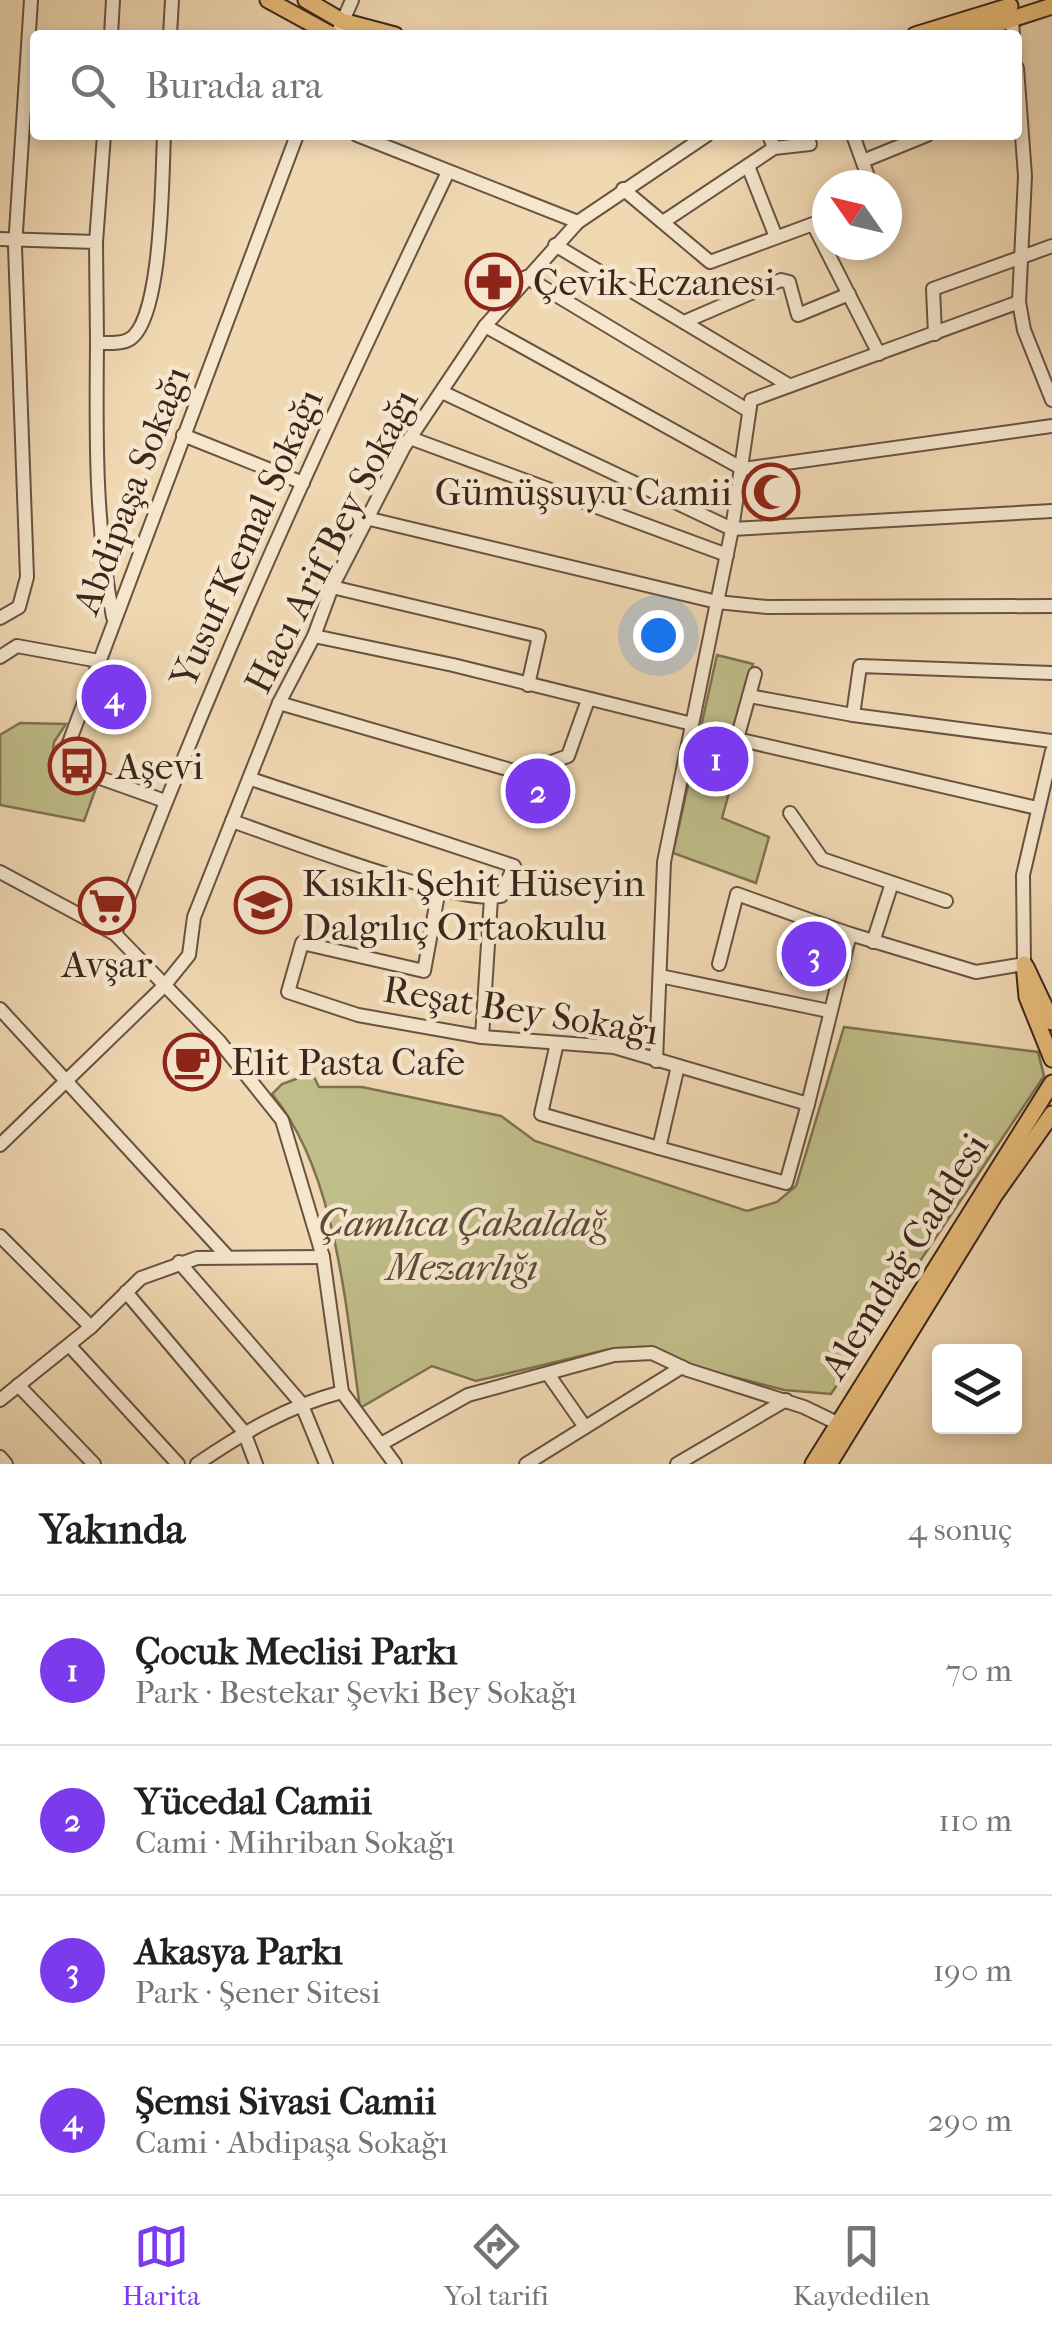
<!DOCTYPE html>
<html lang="tr">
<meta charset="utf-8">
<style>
:root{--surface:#fff;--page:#f2f2f2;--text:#202124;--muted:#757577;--line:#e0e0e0;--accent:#7c3aed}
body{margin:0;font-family:"IM FELL French Canon",serif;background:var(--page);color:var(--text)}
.controls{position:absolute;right:30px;bottom:30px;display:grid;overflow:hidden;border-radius:10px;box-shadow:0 5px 15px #0003}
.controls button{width:90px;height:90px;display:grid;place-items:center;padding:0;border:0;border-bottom:2px solid var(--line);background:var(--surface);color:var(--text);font:50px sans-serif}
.compass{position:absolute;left:812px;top:170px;width:90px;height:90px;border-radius:50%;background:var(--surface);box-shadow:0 5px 15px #0003;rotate:304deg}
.you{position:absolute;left:658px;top:635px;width:35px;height:35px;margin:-25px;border:8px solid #fff;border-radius:50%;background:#1a73e8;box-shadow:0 0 0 15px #1a73e833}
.badge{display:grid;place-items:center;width:65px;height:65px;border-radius:50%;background:var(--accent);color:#fff;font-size:32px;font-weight:700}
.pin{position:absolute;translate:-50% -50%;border:5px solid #fff;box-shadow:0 2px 10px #0006}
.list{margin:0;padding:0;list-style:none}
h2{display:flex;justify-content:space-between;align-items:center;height:130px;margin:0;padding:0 40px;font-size:42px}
h2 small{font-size:32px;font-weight:400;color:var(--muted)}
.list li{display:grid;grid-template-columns:65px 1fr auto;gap:30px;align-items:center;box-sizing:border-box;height:150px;padding:0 40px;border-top:2px solid var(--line)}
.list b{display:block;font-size:38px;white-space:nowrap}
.list p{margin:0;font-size:32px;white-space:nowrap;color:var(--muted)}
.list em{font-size:32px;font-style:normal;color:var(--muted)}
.icon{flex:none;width:55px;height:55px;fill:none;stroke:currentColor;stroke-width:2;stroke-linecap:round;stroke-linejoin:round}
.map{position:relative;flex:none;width:1052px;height:1464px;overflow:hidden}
.search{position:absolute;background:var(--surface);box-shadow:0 5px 15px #0003;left:30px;right:30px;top:30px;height:110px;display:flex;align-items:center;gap:25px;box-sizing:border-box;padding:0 35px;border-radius:10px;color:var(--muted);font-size:38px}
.sheet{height:730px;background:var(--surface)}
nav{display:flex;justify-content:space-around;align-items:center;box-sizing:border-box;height:140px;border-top:2px solid var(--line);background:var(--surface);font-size:28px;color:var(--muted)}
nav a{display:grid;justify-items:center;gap:5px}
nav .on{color:var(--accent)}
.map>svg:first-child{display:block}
.green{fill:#bfbd88;stroke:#7e7252;stroke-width:2.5}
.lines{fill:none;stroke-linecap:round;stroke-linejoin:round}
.minor-casing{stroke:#695242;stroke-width:16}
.major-casing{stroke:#3c261c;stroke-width:19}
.minor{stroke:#f5e6cd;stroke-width:12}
.major{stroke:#e8bc79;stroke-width:15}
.labels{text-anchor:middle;stroke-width:9;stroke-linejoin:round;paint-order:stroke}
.poi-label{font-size:38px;fill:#3c261c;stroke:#f5e6cd;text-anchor:start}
.street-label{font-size:38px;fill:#3c261c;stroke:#f5e6cd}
.park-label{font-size:38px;font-style:italic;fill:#5d4c37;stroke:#f5e6cd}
</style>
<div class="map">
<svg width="1052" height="1464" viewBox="0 0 1052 1464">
<rect width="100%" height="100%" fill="#f0d8b2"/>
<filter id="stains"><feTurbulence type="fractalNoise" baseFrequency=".002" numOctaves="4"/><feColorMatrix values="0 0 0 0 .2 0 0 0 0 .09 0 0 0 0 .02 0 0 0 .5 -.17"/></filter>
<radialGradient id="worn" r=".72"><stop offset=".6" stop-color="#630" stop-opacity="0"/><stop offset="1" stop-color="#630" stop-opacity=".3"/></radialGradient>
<!-- green -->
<g class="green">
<path d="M717,655l36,9 -23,78 12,4 -20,72 47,19 -13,46 -83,-30z"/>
<path d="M20,723l46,1 -12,18 -3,26 45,20 -12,33 -84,-16v-70z"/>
<path d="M805,929l29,9 -12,41 -29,-9z"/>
<path d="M844,1027l194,25 6,24 -213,318 -47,-4 -93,-24 -26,-14 -23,-5 -36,3 -130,31 -44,-15 -72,42c-14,-98 -23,-235 -88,-314l10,-10 30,-11 7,14h43l139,29 34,25 212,70 30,-9 19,-16z"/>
</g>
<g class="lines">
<!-- minor casing -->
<g class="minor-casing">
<g id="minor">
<path d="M1012,19l1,16"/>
<path d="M339,30l13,-30"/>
<path d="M111,35l2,-35"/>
<path d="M170,35l2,-35"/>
<path d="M1017,68l8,108 -6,126 5,28 28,70"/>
<path d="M357,135l221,87"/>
<path d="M853,135l18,50"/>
<path d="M774,148l36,-4"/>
<path d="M863,161l64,-26"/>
<path d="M748,166l28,71"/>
<path d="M623,189l87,73 103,-38 66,130"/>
<path d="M663,222l111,-74 -5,-13"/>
<path d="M0,239l96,3 1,101"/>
<path d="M96,242l8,-107"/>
<path d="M555,245l232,139"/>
<path d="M526,277l223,134"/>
<path d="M684,322l97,-42 8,2 9,33 51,-21"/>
<path d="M485,326l258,143 309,-43"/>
<path d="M935,334l-2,-45 119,-43"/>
<path d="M442,392l290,137 320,-18"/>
<path d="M183,435l120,48"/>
<path d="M410,438l317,117"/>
<path d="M370,519l347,83 50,5 285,-1"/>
<path d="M332,587l207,49 -11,49"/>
<path d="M113,617c-18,-90 -17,-182 -16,-274 9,0 24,1 31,-3 35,-16 34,-168 36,-205"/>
<path d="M0,618l19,-11 8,-30 -12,-330 16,-247"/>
<path d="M314,636l139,29 239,59"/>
<path d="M0,657l17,-11 82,15"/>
<path d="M755,674l-18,65 300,69"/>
<path d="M749,696l104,19 199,26"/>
<path d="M279,703l242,70 47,-17 20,-56"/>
<path d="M853,715l7,-49 192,7"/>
<path d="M165,801l-104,-37 236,-629"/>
<path d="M790,813l32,46 124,42"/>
<path d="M232,821c52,18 225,85 269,75l13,-30 -263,-87"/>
<path d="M0,872l115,62 104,107 63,79 41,137 19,135 53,72"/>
<path d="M439,889l-15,82 -122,-28 -14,49 70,23 124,22 132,10 194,57 42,-170 126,38 48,-8 -1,-89 29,-124"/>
<path d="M804,918l46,16"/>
<path d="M115,934c97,-260 213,-512 333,-762"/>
<path d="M873,942l19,-59"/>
<path d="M719,964l18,-70 67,24 -16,52"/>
<path d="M660,976l169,35"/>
<path d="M0,1009l226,246"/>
<path d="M482,1037l9,-139"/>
<path d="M557,1043l-16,71 118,34"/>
<path d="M656,1061l8,-199 68,-333 19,-129 268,-98"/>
<path d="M678,1066l-19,82 127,35 22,-79"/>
<path d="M0,1145l164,-159 25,-31 5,-38 85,-214 35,-67 18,-49 72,-140 81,-121 93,-104 129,-87"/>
<path d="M0,1236l91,91"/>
<path d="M179,1262l122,141 25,61"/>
<path d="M126,1292l118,140 12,32"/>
<path d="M69,1345l109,119"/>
<path d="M548,1374l37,53"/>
<path d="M18,1385l76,79"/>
<path d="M0,1400l91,-73 50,-49 56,-20 126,-1"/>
<path d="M381,1444l87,-49 146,-40 38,-2 36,17 116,37 35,17"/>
<path d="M0,1457l6,7"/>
<path d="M197,1464c47,-32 91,-58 145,-72"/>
<path d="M526,1464l156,-97"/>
<path d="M677,1464l109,-64"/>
</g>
</g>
<!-- major casing -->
<g class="major-casing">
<g id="major">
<path d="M268,0l64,35"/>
<path d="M306,0l36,21 53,14"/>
<path d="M915,35l95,-29"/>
<path d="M963,35l89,-29"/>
<path d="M1024,964l3,33 25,62"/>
<path d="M1026,967l26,55"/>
<path d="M813,1464l239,-381"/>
<path d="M829,1464l165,-268 58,-82"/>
</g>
</g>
<!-- minor -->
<use href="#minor" class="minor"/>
<!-- major -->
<use href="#major" class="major"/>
</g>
<!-- icons -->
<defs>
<g id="pharmacy-ring" transform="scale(2.875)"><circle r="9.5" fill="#f5e6cd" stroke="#8f2418" stroke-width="1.5"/><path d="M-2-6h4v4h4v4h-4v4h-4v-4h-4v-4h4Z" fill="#8f2418"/></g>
<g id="mosque-ring" transform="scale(2.875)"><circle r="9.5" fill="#f5e6cd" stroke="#8f2418" stroke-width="1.5"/><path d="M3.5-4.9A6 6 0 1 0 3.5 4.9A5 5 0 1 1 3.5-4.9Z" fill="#8f2418"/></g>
<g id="bus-ring" transform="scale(2.875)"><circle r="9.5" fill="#f5e6cd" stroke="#8f2418" stroke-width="1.5"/><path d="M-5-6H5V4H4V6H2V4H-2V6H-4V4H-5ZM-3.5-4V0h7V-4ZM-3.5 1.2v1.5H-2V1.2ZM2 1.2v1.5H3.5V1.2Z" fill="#8f2418"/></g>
<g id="school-ring" transform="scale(2.875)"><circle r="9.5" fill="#f5e6cd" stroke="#8f2418" stroke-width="1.5"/><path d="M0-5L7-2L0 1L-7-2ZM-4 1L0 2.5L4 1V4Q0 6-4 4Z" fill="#8f2418"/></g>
<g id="supermarket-ring" transform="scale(2.875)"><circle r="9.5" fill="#f5e6cd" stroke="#8f2418" stroke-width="1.5"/><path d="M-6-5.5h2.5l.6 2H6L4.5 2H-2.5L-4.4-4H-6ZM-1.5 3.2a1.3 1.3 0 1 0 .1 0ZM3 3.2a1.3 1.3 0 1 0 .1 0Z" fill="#8f2418"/></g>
<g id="cafe-ring" transform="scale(2.875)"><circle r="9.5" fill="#f5e6cd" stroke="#8f2418" stroke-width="1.5"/><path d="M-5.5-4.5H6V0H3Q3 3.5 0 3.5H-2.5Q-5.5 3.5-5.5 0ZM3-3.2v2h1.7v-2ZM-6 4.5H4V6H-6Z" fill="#8f2418"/></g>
</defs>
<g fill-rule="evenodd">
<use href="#pharmacy-ring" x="494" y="282"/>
<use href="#mosque-ring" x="771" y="492"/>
<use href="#bus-ring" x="77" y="766"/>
<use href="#school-ring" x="263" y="905"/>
<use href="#supermarket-ring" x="107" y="906"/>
<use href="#cafe-ring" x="192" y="1062"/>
</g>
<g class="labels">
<!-- poi labels -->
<g class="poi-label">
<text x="533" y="295">Çevik Eczanesi</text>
<text x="732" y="505" text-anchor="end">Gümüşsuyu Camii</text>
<text x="116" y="779">Aşevi</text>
<text x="302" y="896">Kısıklı Şehit Hüseyin<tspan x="302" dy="44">Dalgılıç Ortaokulu</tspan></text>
<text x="107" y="977" text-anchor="middle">Avşar</text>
<text x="231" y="1075">Elit Pasta Cafe</text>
</g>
<!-- street labels -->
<g class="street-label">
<text transform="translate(131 490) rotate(-69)" y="13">Abdipaşa Sokağı</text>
<text transform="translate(246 538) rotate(-66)" y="13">Yusuf Kemal Sokağı</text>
<text transform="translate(331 541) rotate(-63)" y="13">Hacı Arif Bey Sokağı</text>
<text transform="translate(521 1010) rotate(9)" y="13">Reşat Bey Sokağı</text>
<text transform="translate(904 1256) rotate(-58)" y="13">Alemdağ Caddesi</text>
</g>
<!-- park labels -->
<g class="park-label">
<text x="462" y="1236">Çamlıca Çakaldağ<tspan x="462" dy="44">Mezarlığı</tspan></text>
</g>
</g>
<rect width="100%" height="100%" filter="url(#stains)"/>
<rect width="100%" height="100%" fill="url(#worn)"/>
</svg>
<div class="controls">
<button><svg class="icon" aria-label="layers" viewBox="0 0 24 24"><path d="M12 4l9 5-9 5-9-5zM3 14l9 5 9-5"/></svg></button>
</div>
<svg class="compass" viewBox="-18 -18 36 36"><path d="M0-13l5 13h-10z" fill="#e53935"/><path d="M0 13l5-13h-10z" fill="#757577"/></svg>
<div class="you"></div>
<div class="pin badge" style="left:716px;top:759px">1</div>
<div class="pin badge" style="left:538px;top:791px">2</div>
<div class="pin badge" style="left:814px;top:954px">3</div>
<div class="pin badge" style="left:114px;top:697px">4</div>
<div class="search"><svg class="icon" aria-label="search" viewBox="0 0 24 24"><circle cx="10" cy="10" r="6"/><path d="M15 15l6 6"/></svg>Burada ara</div>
</div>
<section class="sheet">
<h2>Yakında<small>4 sonuç</small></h2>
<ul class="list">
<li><span class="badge">1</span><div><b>Çocuk Meclisi Parkı</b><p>Park · Bestekar Şevki Bey Sokağı</p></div><em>70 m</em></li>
<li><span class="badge">2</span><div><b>Yücedal Camii</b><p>Cami · Mihriban Sokağı</p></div><em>110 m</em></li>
<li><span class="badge">3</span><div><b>Akasya Parkı</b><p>Park · Şener Sitesi</p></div><em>190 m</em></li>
<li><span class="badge">4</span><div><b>Şemsi Sivasi Camii</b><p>Cami · Abdipaşa Sokağı</p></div><em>290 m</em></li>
</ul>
</section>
<nav>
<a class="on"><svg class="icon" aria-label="map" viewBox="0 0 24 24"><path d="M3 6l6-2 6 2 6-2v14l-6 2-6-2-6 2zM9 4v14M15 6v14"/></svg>Harita</a>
<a><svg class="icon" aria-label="directions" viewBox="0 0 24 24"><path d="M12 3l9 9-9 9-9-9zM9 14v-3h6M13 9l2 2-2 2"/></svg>Yol tarifi</a>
<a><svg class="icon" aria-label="saved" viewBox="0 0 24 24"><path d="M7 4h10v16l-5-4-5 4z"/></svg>Kaydedilen</a>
</nav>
